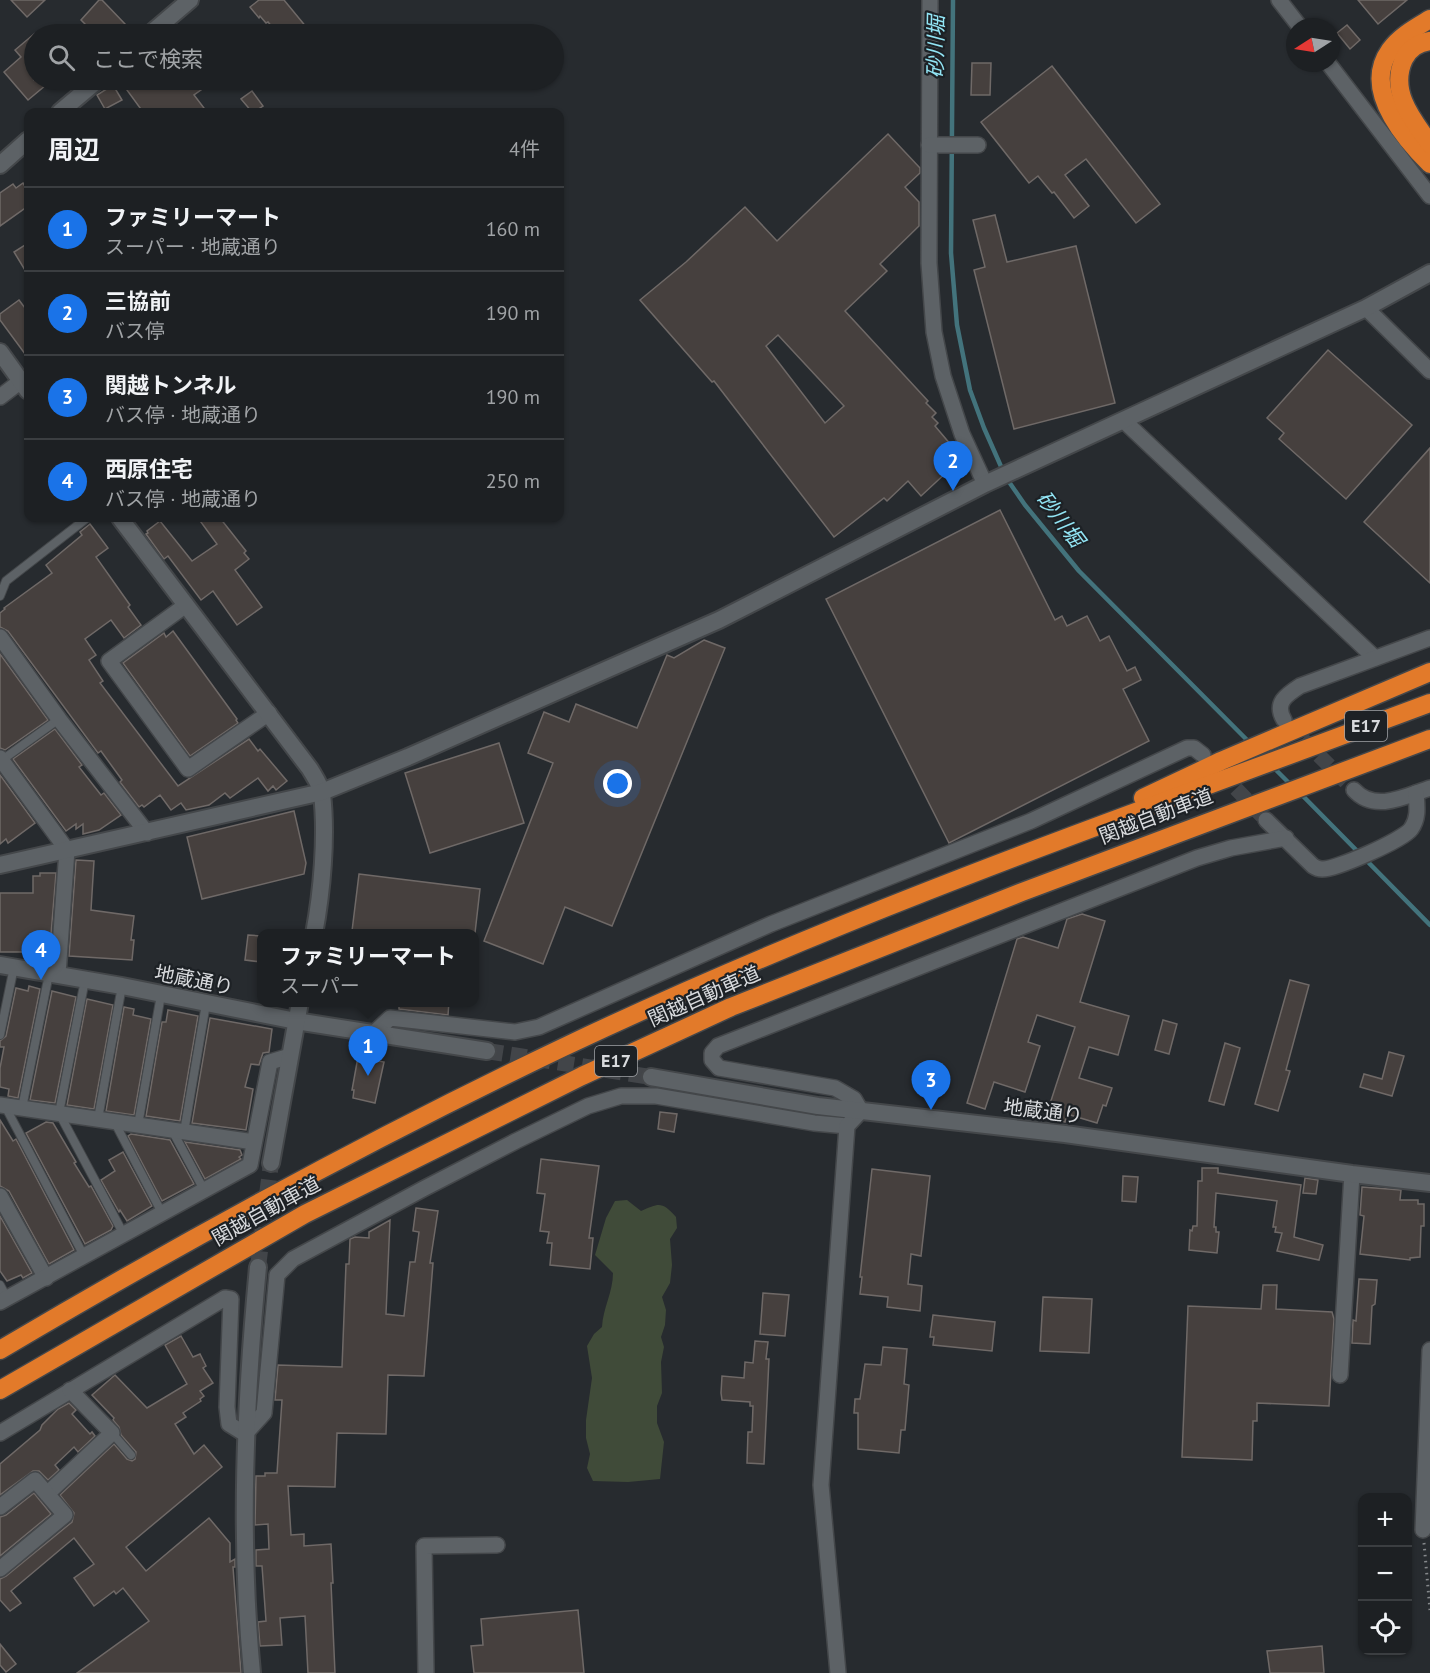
<!DOCTYPE html>
<html lang="ja">
<meta charset="utf-8">
<style>
:root{--surface:#1d2023;--page:#2a2d30;--text:#f1f3f6;--muted:#a0a3a6;--line:#3b3e41;--accent:#1a73e8}
body{margin:0;font-family:"PT Sans","Noto Sans JP",sans-serif;background:var(--page);color:var(--text)}
.controls{position:absolute;right:18px;bottom:18px;display:grid;overflow:hidden;border-radius:12px;box-shadow:0 2px 4px #0004}
.controls button{width:54px;height:54px;display:grid;place-items:center;padding:0;border:0;border-bottom:2px solid var(--line);background:var(--surface);color:var(--text);font:30px sans-serif}
.compass{position:absolute;left:1286px;top:18px;width:54px;height:54px;border-radius:50%;background:var(--surface);box-shadow:0 2px 4px #0004;rotate:258deg}
.you{position:absolute;left:618px;top:784px;width:21px;height:21px;margin:-15px;border:4px solid #fff;border-radius:50%;background:#1a73e8;box-shadow:0 0 0 9px #1a73e833}
.badge{display:grid;place-items:center;width:39px;height:39px;border-radius:50%;background:var(--accent);color:#fff;font-size:20px;font-weight:700}
.pin{position:absolute;translate:-50% -50px;filter:drop-shadow(0 2px 3px #0008)}
.pin::after{content:'';position:absolute;top:32px;width:21px;height:18px;background:inherit;clip-path:polygon(0 0,100% 0,50% 100%)}
.popup{position:absolute;left:257px;top:929px;width:222px;height:78px;box-sizing:border-box;display:grid;place-content:center;border-radius:12px;background:var(--surface);filter:drop-shadow(0 2px 4px #0005);font-size:20px;white-space:nowrap;color:var(--muted)}
.popup b{font-size:22px;color:var(--text)}
.popup::after{content:'';position:absolute;left:50%;top:100%;margin-left:-12px;border:12px solid transparent;border-top-color:var(--surface)}
.list{margin:0;padding:0;list-style:none}
h2{display:flex;justify-content:space-between;align-items:center;height:78px;margin:0;padding:0 24px;font-size:26px}
h2 small{font-size:20px;font-weight:400;color:var(--muted)}
.list li{display:grid;grid-template-columns:39px 1fr auto;gap:18px;align-items:center;box-sizing:border-box;height:84px;padding:0 24px;border-top:2px solid var(--line)}
.list b{display:block;font-size:22px;white-space:nowrap}
.list p{margin:0;font-size:20px;white-space:nowrap;color:var(--muted)}
.list em{font-size:20px;font-style:normal;color:var(--muted)}
.icon{flex:none;width:33px;height:33px;fill:none;stroke:currentColor;stroke-width:2;stroke-linecap:round;stroke-linejoin:round}
.map{position:relative;flex:none;width:1430px;height:1673px;overflow:hidden}
.search{position:absolute;background:var(--surface);box-shadow:0 2px 4px #0004;left:24px;top:24px;width:540px;height:66px;display:flex;align-items:center;gap:15px;box-sizing:border-box;padding:0 21px;border-radius:33px;color:var(--muted);font-size:22px}
.panel{position:absolute;background:var(--surface);box-shadow:0 2px 4px #0004;left:24px;top:108px;width:540px;height:414px;border-radius:12px}
.map>svg:first-child{display:block}
.green{fill:#404b39}
.lines{fill:none;stroke-linecap:round;stroke-linejoin:round}
.stream{stroke:#43737c;stroke-width:4.5}
.building{fill:#46403e;stroke:#6f6967;stroke-width:1.5;fill-rule:evenodd}
.minor-tunnel{stroke:#424549;stroke-width:15;stroke-dasharray:15 8;stroke-linecap:butt}
.tertiary-tunnel{stroke:#424549;stroke-width:16;stroke-dasharray:16 8;stroke-linecap:butt}
.service-casing{stroke:#44474a;stroke-width:10}
.minor-casing{stroke:#44474a;stroke-width:18}
.tertiary-casing{stroke:#44474a;stroke-width:20}
.motorway-casing{stroke:#44474a;stroke-width:21}
.path{stroke:#85888b;stroke-width:3;stroke-dasharray:1.5 4.5;stroke-linecap:butt}
.service{stroke:#5d6266;stroke-width:8}
.minor{stroke:#5d6266;stroke-width:15}
.tertiary{stroke:#5d6266;stroke-width:16}
.motorway{stroke:#e27a2a;stroke-width:18}
.labels{text-anchor:middle;stroke-width:4.5;stroke-linejoin:round;paint-order:stroke}
.shield{fill:#1d2125;stroke:#a0a2a6;stroke-width:1.5}
.shield-label{font-size:18px;font-weight:bold;fill:#d8dadd}
.street-label{font-size:20px;fill:#d8dadd;stroke:#1d2125}
.water-label{font-size:21px;font-style:italic;fill:#92e5f5;stroke:#1d2125}
</style>
<div class="map">
<svg width="1430" height="1673" viewBox="0 0 1430 1673">
<rect width="100%" height="100%" fill="#272b2f"/>
<!-- green -->
<path class="green" d="M627,1200l14,11c18,-8 21,-10 35,6l1,11 -7,11 2,26 -2,18 -8,14 4,13 -1,15 -4,12 3,10 -3,15 1,31 -5,13v17l7,19 -4,37 -32,3 -35,-1 -6,-13 3,-14 -4,-16v-18l6,-42 -5,-32 7,-12 8,-7c1,-19 11,-35 11,-54l-18,-18 11,-37 9,-17z"/>
<g class="lines">
<!-- stream -->
<g class="stream">
<path d="M953,0l-2,253 6,72 13,65 14,38 19,43"/>
<path d="M1007,479l18,26 54,66 172,173"/>
<path d="M1273,767l20,20"/>
<path d="M1299,792l131,133"/>
</g>
</g>
<!-- building -->
<g class="building">
<path d="M11,0h34l-18,17z"/>
<path d="M99,0h3l23,24 -11,10h-14l-7,-7 -3,2 -9,-9z"/>
<path d="M259,0h25l28,34h-34l-10,-12 -2,1 -6,-7 -1,2 -9,-11z"/>
<path d="M1358,0h49l-29,24z"/>
<path d="M1347,25l13,15 -10,9 -13,-16z"/>
<path d="M34,34v46h18l-24,20 -24,-28 17,-15 -6,-7z"/>
<path d="M972,63h19l-1,32h-19z"/>
<path d="M1052,66l108,138 -24,19 -50,-64 -21,16 24,31 -15,12 -20,-26 -2,1 -14,-17 -9,7 -48,-61z"/>
<path d="M133,80h82l-21,15 13,17h-64l-19,-26z"/>
<path d="M113,85l9,15 -17,9 -8,-14z"/>
<path d="M252,91l11,15 -9,6h-2l-11,-13z"/>
<path d="M888,134l32,34v5l-15,14 14,15v24l-39,38 7,7 -42,40 83,90 -2,2 10,10 -4,4 6,6 -3,3 27,32 -41,38 -13,-15 -21,20 -3,-3 -50,39 -120,-156 -2,1 -72,-82 46,-38 59,-55 32,34zM778,335l66,71 -19,17 -59,-77z"/>
<path d="M23,183l5,8v15l-28,20v-33l13,-9 3,4z"/>
<path d="M995,215l12,47 69,-16 39,157 -101,26 -40,-159 11,-3 -12,-47z"/>
<path d="M28,243v32l-14,-23z"/>
<path d="M19,300l9,12v46l-28,-38v-6z"/>
<path d="M1328,350l84,75 -66,74 -67,-60 5,-6 -17,-15z"/>
<path d="M1430,448v135l-66,-61z"/>
<path d="M1000,510l55,110 7,-4 5,10 20,-10 13,25 9,-5 18,35 8,-4 6,13 -18,9 26,52 -200,102 -123,-244z"/>
<path d="M198,518h22l26,33 -2,2 5,6 -14,11 27,37 -25,18 -24,-34 -12,9 -33,-44 -4,3 -18,-25 2,-1 -1,-2 13,-10 32,40 25,-17z"/>
<path d="M90,524l18,24 -12,9 34,48 -2,2 13,18 -17,13 -13,-18 -26,19 11,16 -7,5 14,21 -3,2 78,103 71,-47 9,12 2,-2 27,32 -11,9 -3,-4 -5,5 -10,-13 -28,20 -5,-5 -16,12 -23,5 -5,-7 -10,7 -11,-15 -16,12 -2,-2 -3,2 -19,-25 2,-2 -21,-29 -3,2 -90,-122 -8,-4v-14l5,-4 -1,-1 48,-35 -6,-8 36,-30 -2,-3z"/>
<path d="M173,631l64,88 -1,1 2,3 -48,33 -67,-93 41,-30 2,4z"/>
<path d="M704,640l21,8 -113,278 -47,-19 -22,57 -59,-23 69,-178 -25,-10 16,-41 25,10 7,-18 61,24 30,-73 7,3z"/>
<path d="M0,654l48,66 -43,30 -5,-2z"/>
<path d="M55,729l27,36 -3,2 22,28 3,-2 17,22 -22,15 -16,4v-10l-7,5v-5l-10,7 -53,-72z"/>
<path d="M499,743l25,80 -94,30 -25,-80z"/>
<path d="M0,775l35,48 -27,20 -2,-4 -6,5z"/>
<path d="M294,811l12,52 -2,11 -102,25 -15,-62z"/>
<path d="M76,860l18,1 -3,49 43,6 -3,24h3l-2,20 -63,-4z"/>
<path d="M40,873h16l-7,86 -14,1v-8h-35v-59h33v-17h7z"/>
<path d="M359,874l121,15 -5,44h-101l-22,-2z"/>
<path d="M1082,914l23,7 -25,81 49,14 -11,39 -29,-8 -10,31 33,10 -6,18 -3,-1 -6,18 -30,-9 -2,8 -19,-6 29,-89 -38,-12 -9,27 12,4 -15,46 -31,-10 -9,27 -18,-6 50,-164 6,-2 35,11 9,-29z"/>
<path d="M248,935l13,1v26l-16,-2z"/>
<path d="M1290,980l19,5 -23,85 4,1 -12,40 -23,-7z"/>
<path d="M29,986l11,3 -22,109 -10,-2 1,-7 -9,-2v-19l4,-21h-4v-6l6,-5 10,-48 12,3z"/>
<path d="M52,991l24,6 -21,106 -25,-3z"/>
<path d="M87,999l26,6 -19,104 -27,-4z"/>
<path d="M399,1002h50l-1,13 -49,-6z"/>
<path d="M124,1007l10,2 -1,6 18,4 -17,96 -28,-4z"/>
<path d="M168,1010l30,6 -18,105 -34,-5 16,-94h4z"/>
<path d="M210,1018l62,11 -3,23 -6,1 -4,12 -8,-1 -6,23 8,2 -7,41 -54,-7z"/>
<path d="M1163,1020l14,4 -8,30 -14,-4z"/>
<path d="M1225,1043l15,5 -16,57 -15,-4z"/>
<path d="M1389,1052l15,4 -12,40 -32,-9 4,-13 18,5z"/>
<path d="M358,1057l26,5 -9,41 -22,-5 1,-8h-2z"/>
<path d="M660,1112l17,2 -3,18 -16,-3z"/>
<path d="M0,1120l13,21 3,-2 58,111 -25,14 -40,-73 -9,-5z"/>
<path d="M46,1122l7,1 23,39 -2,1 15,24 2,-1 22,40 -2,4 -26,14 -59,-111z"/>
<path d="M131,1134l39,6 24,44 -32,17 -34,-65z"/>
<path d="M185,1142l55,8 2,5 -3,2 2,2 -36,20z"/>
<path d="M123,1152l29,54 -25,15 -7,-11 -1,2 -18,-32 14,-9 -6,-11z"/>
<path d="M541,1159l58,7 -10,72h4l-3,31 -40,-4 2,-22h-5l2,-11 -9,-1 5,-37 -8,-1z"/>
<path d="M1202,1168h16v5l83,12 -7,52 29,8 -4,15 -42,-9 5,-18 -7,-1 1,-5h-3l4,-26 -61,-8 -2,34h2v5h3l-2,21 -28,-3 1,-20 2,1 1,-5h4l1,-45h4z"/>
<path d="M872,1169l58,7 -9,80 -10,-2 -3,30 14,2 -2,25 -33,-4 1,-10 -28,-3 2,-17h-2z"/>
<path d="M1123,1176l15,1 -2,25 -14,-1z"/>
<path d="M1305,1178l13,2 -2,14 -13,-1z"/>
<path d="M1362,1187l39,3 -1,10h18v4h6v22h-3l-1,31 -10,1v2l-50,-6 4,-38 -4,-1z"/>
<path d="M416,1208l22,3 -8,52h3l-9,113 -36,-1 -2,59 -49,-1 -2,54 -47,-1 3,49 13,-1v12l27,-2 2,39h-2l4,90h-27l-3,-57 -25,2 2,27 -22,1 -2,-24 8,-1 -4,-55h-6v-16l13,-1 -1,-25 -13,1 1,-49h9v-3h12l5,-73h-7l3,-35 64,2 4,-103h3l1,-25 5,-2 14,1v-6l21,-12 -4,94 18,2 6,-54h5l4,-30 -6,-1z"/>
<path d="M0,1216l32,57 -9,5 -2,-3 -14,6 -7,-10z"/>
<path d="M1359,1279l18,1 -2,24 -3,2 -2,38 -18,-1 1,-23 3,1z"/>
<path d="M1263,1285h14l-1,24 56,3 2,7 -5,87 -72,-3v18h-4l-1,39 -70,-3 6,-151 73,3z"/>
<path d="M763,1293l26,2 -4,41 -25,-2z"/>
<path d="M1043,1297l49,2 -3,54 -49,-2z"/>
<path d="M933,1315l62,7 -3,29 -59,-6 1,-8h-4z"/>
<path d="M181,1336l12,21 7,-3 6,12 -3,2 10,15 -13,8 4,5 -4,3 1,2 -18,12 3,4 -11,7 19,30 10,-9 18,22 -96,80 20,24 63,-53 21,25v19l5,-3v8h-2l8,106h-164l72,-52 -26,-33 -7,6 -2,-3 -20,15 -20,-28 20,-14 -20,-26 -63,53 10,12 -11,8 -10,-11v-21l6,-3 66,-54 2,-9 -14,-18 54,-51 13,15 5,2 3,-2 1,-7 -15,-17 -2,-8 -6,-7 1,-2 -22,-23 23,-20 32,33 40,-24 -22,-39z"/>
<path d="M755,1341l13,1 -2,17h3l-5,105 -17,-1 1,-31h4l1,-26h-3v-4l-28,-2 -1,-7 1,-17 22,2 1,-16 8,1z"/>
<path d="M883,1347l24,2 -3,35 5,1 -4,45h-4l-2,23 -41,-4v-36h-4l1,-14h5l5,-35 16,1z"/>
<path d="M69,1403l7,7 -4,4 18,20 2,-2 3,4 -17,16 -4,-5 -19,18 4,5 -11,10 -9,-9h-6l-33,24v-31l40,-34 2,-5 16,-16z"/>
<path d="M34,1493l17,21 -51,42v-39l6,-2z"/>
<path d="M578,1610l6,63h-110l-3,-27 12,-1 -2,-26z"/>
<path d="M0,1644l16,20 -10,8 -6,-7z"/>
<path d="M1322,1646l2,27h-54l-3,-22z"/>
</g>
<g class="lines">
<!-- minor-tunnel -->
<g class="minor-tunnel">
<path d="M1286,723l68,67"/>
<path d="M1220,772l46,48"/>
</g>
<!-- tertiary-tunnel -->
<g class="tertiary-tunnel">
<path d="M487,1051l164,26"/>
<path d="M258,1267l13,-104"/>
</g>
<!-- service casing -->
<g class="service-casing">
<g id="service">
<path d="M0,596l6,-15 81,-63"/>
<path d="M2,760l57,-41"/>
<path d="M85,980l-26,133 64,120"/>
<path d="M0,1035l14,-68"/>
<path d="M5,1106l79,150"/>
<path d="M22,1108l27,-134"/>
<path d="M98,1119l24,-133"/>
<path d="M114,1121l48,92"/>
<path d="M138,1125l23,-130"/>
<path d="M172,1130l32,60"/>
<path d="M184,1132l22,-128"/>
<path d="M0,1285l7,13"/>
<path d="M112,1433l19,22"/>
</g>
</g>
<!-- minor casing -->
<g class="minor-casing">
<g id="minor">
<path d="M930,0l-1,263 5,69 9,44 19,58 23,50"/>
<path d="M1279,0l21,27"/>
<path d="M1328,63l102,133"/>
<path d="M929,145h49"/>
<path d="M1366,308l64,63"/>
<path d="M0,397l21,-16"/>
<path d="M1123,420l252,238"/>
<path d="M186,605l-77,56 79,108 81,-56"/>
<path d="M0,637l59,82 88,114"/>
<path d="M1284,720c-10,-17 2,-25 16,-34l130,-48"/>
<path d="M0,758l67,92 -9,124"/>
<path d="M1354,790c21,23 52,6 76,-2"/>
<path d="M1266,820l47,46c3,2 6,3 9,3 13,1 81,-29 89,-40 8,-11 6,-23 5,-36"/>
<path d="M374,1033l16,-15 125,14 24,-5 232,-103 260,-103 156,-73h7l9,7"/>
<path d="M0,1105l254,37"/>
<path d="M0,1196l46,82"/>
<path d="M0,1302l250,-137 20,-103 20,-6"/>
<path d="M1340,1375l12,-201"/>
<path d="M0,1433l225,-135 6,1 -4,108 2,17 16,10 19,-21 13,-138 16,-16 130,-70 93,-48 72,-35 33,-10h35l158,27 33,3"/>
<path d="M47,1494l65,-61 -42,-43"/>
<path d="M0,1507l35,-27 30,35 -65,54"/>
<path d="M1423,1530l7,-180"/>
<path d="M426,1673l-2,-127 73,-1"/>
<path d="M838,1673l-17,-188 26,-359 14,-15 -7,-12 -19,-11 -116,-20 -7,-8v-7l6,-7 479,-188 34,-10 55,-10"/>
</g>
</g>
<!-- tertiary casing -->
<g class="tertiary-casing">
<g id="tertiary">
<path d="M150,34l40,-34"/>
<path d="M60,112l38,-32"/>
<path d="M0,165l28,-25"/>
<path d="M0,352l28,39"/>
<path d="M120,518l190,251c4,7 11,17 12,25 5,42 0,98 -8,140"/>
<path d="M0,865l322,-73 86,-35 311,-137 266,-136 381,-176 64,-35"/>
<path d="M0,965l122,21 174,35 191,30"/>
<path d="M651,1077l167,29 247,28 287,40 78,9"/>
<path d="M271,1163l29,-161"/>
<path d="M252,1673c-13,-135 -7,-271 6,-406"/>
</g>
</g>
<!-- motorway casing -->
<g class="motorway-casing">
<g id="motorway">
<path d="M1430,19c-15,9 -30,17 -40,31 -28,39 14,88 40,114"/>
<path d="M1430,41c-12,2 -20,7 -26,18 -15,32 8,60 26,85"/>
<path d="M1143,798l78,-37 209,-89"/>
<path d="M0,1350c184,-109 371,-211 564,-303 185,-88 377,-163 569,-234 99,-37 198,-74 297,-110"/>
<path d="M0,1390l305,-176 277,-138 149,-69 291,-115 408,-153"/>
</g>
</g>
<!-- path -->
<path class="path" d="M1424,1543l6,67"/>
<!-- service -->
<use href="#service" class="service"/>
<!-- minor -->
<use href="#minor" class="minor"/>
<!-- tertiary -->
<use href="#tertiary" class="tertiary"/>
<!-- motorway -->
<use href="#motorway" class="motorway"/>
</g>
<g class="labels">
<!-- shield labels -->
<g class="shield">
<rect x="1345" y="711" width="42" height="30" rx="4.5"/>
<rect x="595" y="1046" width="42" height="30" rx="4.5"/>
</g>
<g class="shield-label">
<text x="1366" y="732">E17</text>
<text x="616" y="1067">E17</text>
</g>
<!-- street labels -->
<g class="street-label">
<text transform="translate(1156 816) rotate(-21)" y="7">関越自動車道</text>
<text transform="translate(194 980) rotate(11)" y="7">地蔵通り</text>
<text transform="translate(704 996) rotate(-24)" y="7">関越自動車道</text>
<text transform="translate(1043 1111) rotate(7)" y="7">地蔵通り</text>
<text transform="translate(266 1211) rotate(-29)" y="7">関越自動車道</text>
</g>
<!-- water labels -->
<g class="water-label">
<text transform="translate(936 47) rotate(-89)" y="7">砂川堀</text>
<text transform="translate(1060 519) rotate(53)" y="7">砂川堀</text>
</g>
</g>
</svg>
<div class="controls">
<button>+</button>
<button>−</button>
<button><svg class="icon" aria-label="locate" viewBox="0 0 24 24"><circle cx="12" cy="12" r="6"/><path d="M12 2v4M12 18v4M2 12h4M18 12h4"/></svg></button>
</div>
<svg class="compass" viewBox="-18 -18 36 36"><path d="M0-13l5 13h-10z" fill="#e53935"/><path d="M0 13l5-13h-10z" fill="#a0a3a6"/></svg>
<div class="you"></div>
<div class="pin badge" style="left:368px;top:1076px">1</div>
<div class="popup"><b>ファミリーマート</b>スーパー</div>
<div class="pin badge" style="left:953px;top:491px">2</div>
<div class="pin badge" style="left:931px;top:1110px">3</div>
<div class="pin badge" style="left:41px;top:980px">4</div>
<div class="search"><svg class="icon" aria-label="search" viewBox="0 0 24 24"><circle cx="10" cy="10" r="6"/><path d="M15 15l6 6"/></svg>ここで検索</div>
<section class="panel">
<h2>周辺<small>4件</small></h2>
<ul class="list">
<li><span class="badge">1</span><div><b>ファミリーマート</b><p>スーパー · 地蔵通り</p></div><em>160 m</em></li>
<li><span class="badge">2</span><div><b>三協前</b><p>バス停</p></div><em>190 m</em></li>
<li><span class="badge">3</span><div><b>関越トンネル</b><p>バス停 · 地蔵通り</p></div><em>190 m</em></li>
<li><span class="badge">4</span><div><b>西原住宅</b><p>バス停 · 地蔵通り</p></div><em>250 m</em></li>
</ul>
</section>
</div>
